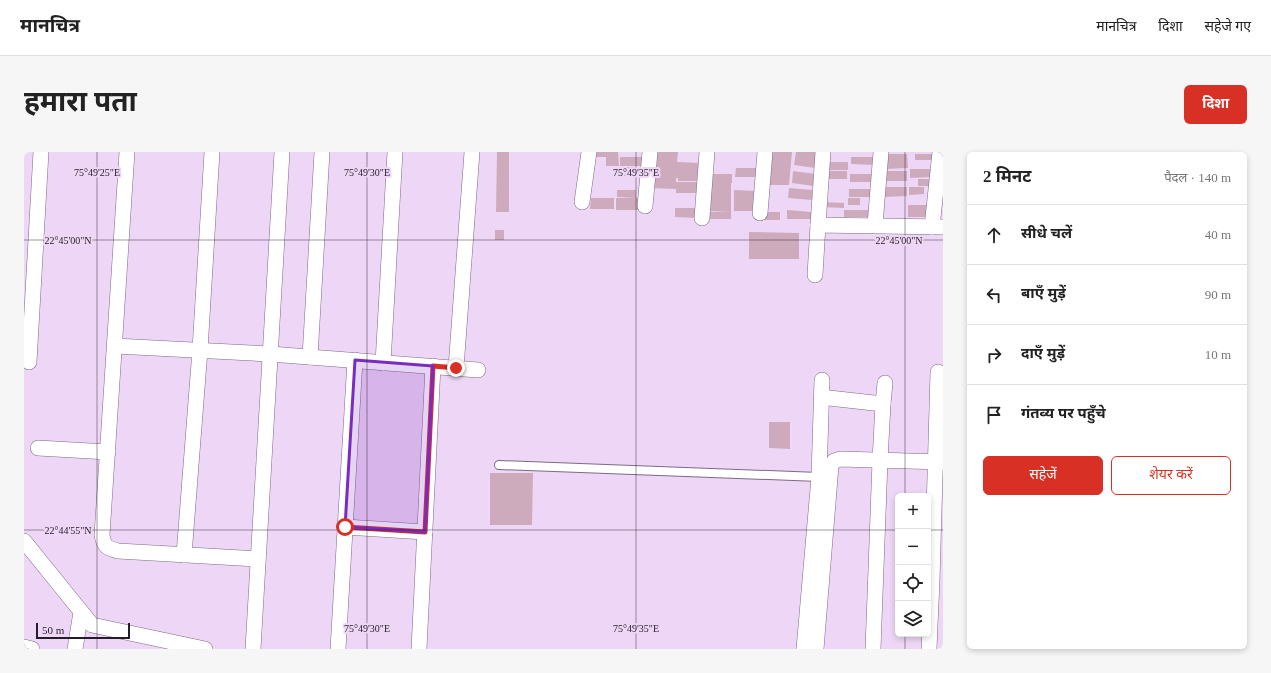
<!DOCTYPE html>
<html lang="hi">
<meta charset="utf-8">
<style>
:root{--surface:#fff;--page:#f6f6f6;--text:#222;--muted:#767676;--line:#e0e0e0;--accent:#d93025}
body{margin:0;font-family:"Times New Roman","Noto Sans Devanagari",serif;background:var(--page);color:var(--text)}
.controls{position:absolute;right:12px;bottom:12px;display:grid;overflow:hidden;border-radius:6px;box-shadow:0 2px 6px #0003}
.controls button{width:36px;height:36px;display:grid;place-items:center;padding:0;border:0;border-bottom:1px solid var(--line);background:var(--surface);color:var(--text);font:20px sans-serif}
.scale{position:absolute;left:12px;bottom:10px;width:94px;box-sizing:border-box;padding-left:4px;border:2px solid #241c27;border-top:0;font-size:11px;line-height:14px;white-space:nowrap;color:#241c27;-webkit-text-stroke:3px #eed7f6;paint-order:stroke}
.stop{position:absolute;width:12px;height:12px;margin:-9px;border:3px solid #d93025;border-radius:50%;background:#fff}
.stop.end{background:#d93025;border-color:#fff;box-shadow:0 1px 4px #0008}
.list{margin:0;padding:0;list-style:none}
h2{display:flex;justify-content:space-between;align-items:center;height:52px;margin:0;padding:0 16px;font-size:17px}
h2 small{font-size:13px;font-weight:400;color:var(--muted)}
.list li{display:grid;grid-template-columns:26px 1fr auto;gap:12px;align-items:center;box-sizing:border-box;height:60px;padding:0 16px;border-top:1px solid var(--line)}
.list b{display:block;font-size:15px;white-space:nowrap}
.list em{font-size:13px;font-style:normal;color:var(--muted)}
.actions{display:flex;gap:8px;padding:12px 16px}
.actions a{flex:1;padding:9px 0;border:1px solid var(--accent);border-radius:6px;text-align:center;font-size:14px;color:var(--accent)}
.actions .main{background:var(--accent);color:#fff}
.icon{flex:none;width:22px;height:22px;fill:none;stroke:currentColor;stroke-width:2;stroke-linecap:round;stroke-linejoin:round}
.map{position:relative;flex:none;width:919px;height:497px;overflow:hidden;border-radius:6px}
header{display:flex;align-items:center;gap:24px;box-sizing:border-box;height:56px;padding:0 20px;background:var(--surface);border-bottom:1px solid var(--line)}
header strong{font-size:19px}
nav{display:flex;gap:22px;margin-inline-start:auto;font-size:14px}
.intro{display:flex;align-items:center;justify-content:space-between;box-sizing:border-box;height:96px;padding:0 24px}
h1{margin:0;font-size:28px}
.button{padding:10px 18px;border-radius:6px;background:var(--accent);color:#fff;font-size:14px;font-weight:700}
main{display:flex;gap:24px;padding:0 24px}
aside{flex:1;background:var(--surface);border-radius:6px;box-shadow:0 2px 6px #0003}
.map>svg:first-child{display:block}
.building{fill:#ceaabd}
.lines{fill:none;stroke-linecap:round;stroke-linejoin:round}
.lane-casing{stroke:#7e6985;stroke-width:10}
.street-casing{stroke:#7e6985;stroke-width:16}
.lane{stroke:#fff;stroke-width:8}
.street{stroke:#fff;stroke-width:15}
.route{stroke:#d93025;stroke-width:5}
.marked{fill:#7b2cbf;fill-opacity:0.2;stroke:#7b2cbf;stroke-width:3;stroke-linejoin:round}
.ticks{fill:none;stroke:#241c27;stroke-width:1;stroke-opacity:0.45}
.ticks-label{font-size:10px;text-anchor:middle;fill:#241c27;stroke:#eed7f6;stroke-width:4;stroke-linejoin:round;paint-order:stroke}
</style>
<header>
<strong>मानचित्र</strong>
<nav><a>मानचित्र</a><a>दिशा</a><a>सहेजे गए</a></nav>
</header>
<div class="intro"><h1>हमारा पता</h1><a class="button">दिशा</a></div>
<main>
<div class="map">
<svg width="919" height="497" viewBox="0 0 919 497">
<rect width="100%" height="100%" fill="#eed7f6"/>
<!-- building -->
<g class="building">
<path d="M473,0h12v60h-13z"/>
<path d="M571,0h23l1,14h-13v-9h-11z"/>
<path d="M629,0h25l-1,10 25,1v18h-24v-3h-2v4h23v11h-23v-4l-25,-1z"/>
<path d="M746,0h22l-3,33h-24z"/>
<path d="M772,0h21l-2,16 -21,-3z"/>
<path d="M862,2h21l1,14 -22,1z"/>
<rect x="891" y="2" width="18" height="6"/>
<rect x="596" y="5" width="26" height="9"/>
<path d="M827,5h24v8l-24,-1z"/>
<rect x="803" y="10" width="21" height="8"/>
<rect x="594" y="15" width="25" height="9"/>
<path d="M712,16h24v9h-25z"/>
<path d="M886,17h21v8l-21,1z"/>
<path d="M769,19l22,3 -1,12 -22,-3z"/>
<rect x="803" y="19" width="20" height="8"/>
<rect x="860" y="19" width="23" height="10"/>
<path d="M688,22h20v9h-9h8v29l-24,-1z"/>
<rect x="826" y="22" width="22" height="8"/>
<rect x="894" y="27" width="12" height="7"/>
<path d="M860,35h23v9l-23,1z"/>
<path d="M885,35h15v7l-15,1z"/>
<path d="M765,36l23,2v10l-24,-2z"/>
<rect x="825" y="37" width="23" height="8"/>
<path d="M593,38h19v8l-19,-1z"/>
<path d="M710,38l23,1v20h-23z"/>
<path d="M567,46h23v11h-24z"/>
<path d="M592,46h25l-1,12h-24z"/>
<rect x="824" y="46" width="12" height="7"/>
<path d="M799,50l21,1v5l-21,-1z"/>
<path d="M884,53h21l1,12h-22z"/>
<path d="M651,56h20v10l-20,-1z"/>
<path d="M763,58l24,2v7h-24z"/>
<rect x="820" y="58" width="24" height="7"/>
<rect x="683" y="60" width="24" height="7"/>
<rect x="740" y="60" width="16" height="8"/>
<rect x="471" y="78" width="9" height="10"/>
<path d="M725,80l50,1v26h-50z"/>
<path d="M745,270h21v27l-21,-1z"/>
<path d="M466,321h43l-1,52h-42z"/>
</g>
<g class="lines">
<!-- lane casing -->
<g class="lane-casing">
<path id="lane" d="M475,313l320,12"/>
</g>
<!-- street casing -->
<g class="street-casing">
<g id="street">
<path d="M103,0l-25,383c2,12 5,13 16,16l140,8"/>
<path d="M558,50l7,-50"/>
<path d="M621,54l5,-54"/>
<path d="M736,61l5,-61"/>
<path d="M678,66l5,-66"/>
<path d="M794,73l5,-73"/>
<path d="M851,73l6,-73"/>
<path d="M908,75l8,-75"/>
<path d="M791,123l3,-50 125,2"/>
<path d="M91,194l155,8 208,16"/>
<path d="M286,205l12,-205"/>
<path d="M5,210l12,-210"/>
<path d="M359,211l12,-211"/>
<path d="M432,216l16,-216"/>
<path d="M805,246l54,6"/>
<path d="M14,296l70,4"/>
<path d="M321,375l80,5"/>
<path d="M0,389l68,84 113,24"/>
<path d="M160,403l16,-205 12,-198"/>
<path d="M0,495l8,2"/>
<path d="M51,497l6,-37"/>
<path d="M229,497l29,-497"/>
<path d="M314,497l17,-289"/>
<path d="M395,497l14,-283"/>
<path d="M780,497l15,-172 3,-97"/>
<path d="M792,497l15,-183 3,-5 6,-2 103,3"/>
<path d="M849,497l7,-188 3,-57 2,-21"/>
<path d="M905,497l3,-68 6,-209"/>
</g>
</g>
<!-- lane -->
<use href="#lane" class="lane"/>
<!-- street -->
<use href="#street" class="street"/>
</g>
<g class="lines">
<!-- route -->
<path class="route" d="M321,375l80,5 8,-166 23,2"/>
</g>
<!-- marked area -->
<path class="marked" d="M331,208l78,6 -8,166 -80,-5z"/>
<!-- ticks -->
<path class="ticks" d="M73,0v497M343,0v497M612,0v497M881,0v344M0,88h919M0,378h874M904,378h15M881,482v15"/>
<g class="ticks-label">
<text x="73" y="24">75°49'25"E</text>
<text x="343" y="24">75°49'30"E</text>
<text x="612" y="24">75°49'35"E</text>
<text x="44" y="92">22°45'00"N</text>
<text x="875" y="92">22°45'00"N</text>
<text x="44" y="382">22°44'55"N</text>
<text x="343" y="480">75°49'30"E</text>
<text x="612" y="480">75°49'35"E</text>
</g>
</svg>
<div class="controls">
<button>+</button>
<button>−</button>
<button><svg class="icon" aria-label="locate" viewBox="0 0 24 24"><circle cx="12" cy="12" r="6"/><path d="M12 2v4M12 18v4M2 12h4M18 12h4"/></svg></button>
<button><svg class="icon" aria-label="layers" viewBox="0 0 24 24"><path d="M12 4l9 5-9 5-9-5zM3 14l9 5 9-5"/></svg></button>
</div>
<div class="scale">50 m</div>
<div class="stop" style="left:321px;top:375px"></div>
<div class="stop end" style="left:432px;top:216px"></div>
</div>
<aside>
<h2>2 मिनट<small>पैदल · 140 m</small></h2>
<ul class="list">
<li><svg class="icon" aria-label="ahead" viewBox="0 0 24 24"><path d="M12 20V5M6 11l6-6 6 6"/></svg><div><b>सीधे चलें</b></div><em>40 m</em></li>
<li><svg class="icon" aria-label="left" viewBox="0 0 24 24"><path d="M17 20v-9H6M10 6l-5 5 5 5"/></svg><div><b>बाएँ मुड़ें</b></div><em>90 m</em></li>
<li><svg class="icon" aria-label="right" viewBox="0 0 24 24"><path d="M7 20v-9h11M14 6l5 5-5 5"/></svg><div><b>दाएँ मुड़ें</b></div><em>10 m</em></li>
<li><svg class="icon" aria-label="arrive" viewBox="0 0 24 24"><path d="M6 21V4h12l-3 4 3 4H6"/></svg><div><b>गंतव्य पर पहुँचे</b></div></li>
</ul>
<div class="actions"><a class="main">सहेजें</a><a>शेयर करें</a></div>
</aside>
</main>
